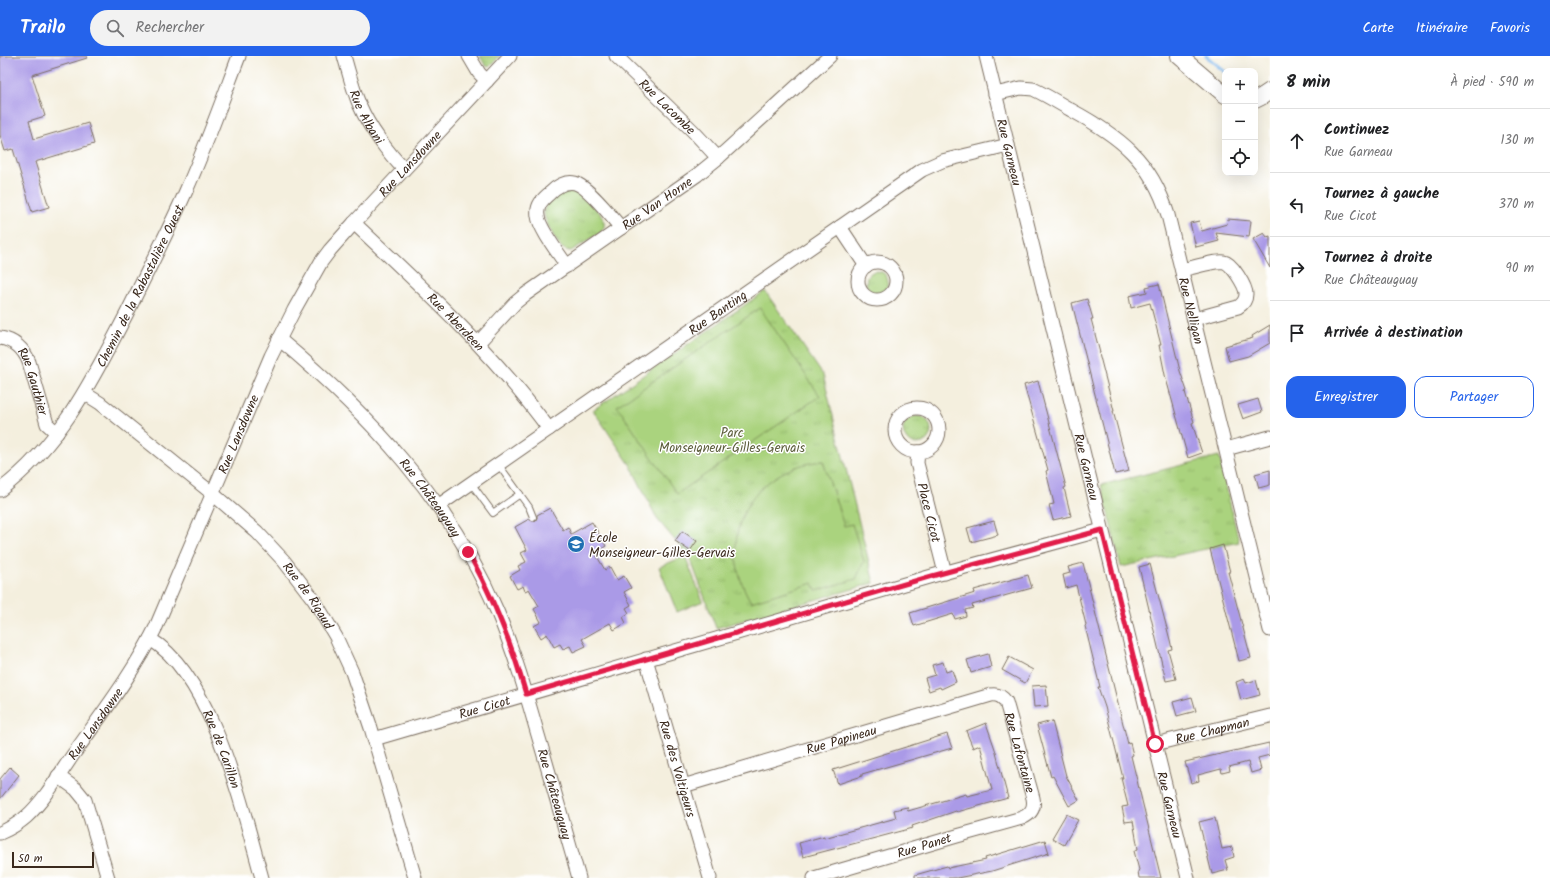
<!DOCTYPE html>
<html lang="fr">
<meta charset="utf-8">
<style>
:root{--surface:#fff;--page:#f2f2f2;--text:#202124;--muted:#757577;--line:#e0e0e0;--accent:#2563eb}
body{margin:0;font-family:Kalam,sans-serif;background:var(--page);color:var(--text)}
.controls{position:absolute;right:12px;top:12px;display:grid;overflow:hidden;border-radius:8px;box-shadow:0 4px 16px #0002}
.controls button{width:36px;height:36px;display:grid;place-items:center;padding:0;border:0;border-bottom:1px solid var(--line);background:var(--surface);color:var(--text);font:20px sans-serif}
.scale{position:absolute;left:12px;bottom:10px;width:82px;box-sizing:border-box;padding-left:4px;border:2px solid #3b2a1e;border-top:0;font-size:11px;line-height:14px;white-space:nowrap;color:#3b2a1e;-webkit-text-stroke:3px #fff;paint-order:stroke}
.stop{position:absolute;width:12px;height:12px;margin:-9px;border:3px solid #e11d48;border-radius:50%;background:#fff}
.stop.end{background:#e11d48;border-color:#fff;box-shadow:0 1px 4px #0008}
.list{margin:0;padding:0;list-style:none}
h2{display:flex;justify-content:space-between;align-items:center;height:52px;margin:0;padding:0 16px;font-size:17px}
h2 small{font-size:13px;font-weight:400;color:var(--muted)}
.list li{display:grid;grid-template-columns:26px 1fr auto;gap:12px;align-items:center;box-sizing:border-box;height:64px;padding:0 16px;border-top:1px solid var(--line)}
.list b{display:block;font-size:15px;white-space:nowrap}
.list p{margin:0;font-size:13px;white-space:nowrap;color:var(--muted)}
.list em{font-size:13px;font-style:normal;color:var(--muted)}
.actions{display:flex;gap:8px;padding:12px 16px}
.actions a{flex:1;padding:9px 0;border:1px solid var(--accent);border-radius:12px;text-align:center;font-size:14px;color:var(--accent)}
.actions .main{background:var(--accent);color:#fff}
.icon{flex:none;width:22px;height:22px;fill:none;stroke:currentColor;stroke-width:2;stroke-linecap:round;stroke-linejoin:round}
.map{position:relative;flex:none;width:1270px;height:822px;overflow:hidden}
header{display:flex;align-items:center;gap:24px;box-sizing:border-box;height:56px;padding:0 20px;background:var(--accent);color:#fff}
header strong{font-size:19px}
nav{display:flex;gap:22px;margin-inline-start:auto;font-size:14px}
.search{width:280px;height:36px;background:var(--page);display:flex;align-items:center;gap:10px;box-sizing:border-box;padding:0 14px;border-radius:22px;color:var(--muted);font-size:15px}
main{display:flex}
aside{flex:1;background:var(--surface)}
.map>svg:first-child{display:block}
.grass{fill:url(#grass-tufts);stroke:#727e4e}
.pitch{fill:#aad37e;stroke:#727e4e}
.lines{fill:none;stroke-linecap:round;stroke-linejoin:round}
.stream{stroke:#7db9ef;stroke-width:3.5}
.building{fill:#aa9ae7}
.service-casing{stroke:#7c6f61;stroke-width:8}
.minor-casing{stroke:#7c6f61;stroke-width:15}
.tertiary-casing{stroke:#7c6f61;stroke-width:18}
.service{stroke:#fff;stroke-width:6}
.minor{stroke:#fff;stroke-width:13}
.tertiary{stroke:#fff;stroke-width:16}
.route{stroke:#e11d48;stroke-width:5}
.labels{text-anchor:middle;stroke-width:3;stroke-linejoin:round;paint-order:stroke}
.street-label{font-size:13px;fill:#3b2a1e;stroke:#fff}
.park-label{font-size:13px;fill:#5c5d3b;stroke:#fff}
.poi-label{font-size:13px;fill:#3b2a1e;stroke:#fff;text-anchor:start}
</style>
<header>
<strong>Trailo</strong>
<div class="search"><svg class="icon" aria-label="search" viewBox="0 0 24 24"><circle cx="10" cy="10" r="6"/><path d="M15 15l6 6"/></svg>Rechercher</div>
<nav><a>Carte</a><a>Itinéraire</a><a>Favoris</a></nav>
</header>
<main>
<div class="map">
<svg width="1270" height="822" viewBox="0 0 1270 822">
<defs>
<pattern id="grass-tufts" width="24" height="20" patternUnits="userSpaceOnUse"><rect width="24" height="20" fill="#aad37e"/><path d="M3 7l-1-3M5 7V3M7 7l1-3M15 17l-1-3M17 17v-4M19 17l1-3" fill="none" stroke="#93b56c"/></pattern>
</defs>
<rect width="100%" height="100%" fill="#fff"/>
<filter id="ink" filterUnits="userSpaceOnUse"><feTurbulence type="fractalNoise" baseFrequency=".025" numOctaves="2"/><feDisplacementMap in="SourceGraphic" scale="8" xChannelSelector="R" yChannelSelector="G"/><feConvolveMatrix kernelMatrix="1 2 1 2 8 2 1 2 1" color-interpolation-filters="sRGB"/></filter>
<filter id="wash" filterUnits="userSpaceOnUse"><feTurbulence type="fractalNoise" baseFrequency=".012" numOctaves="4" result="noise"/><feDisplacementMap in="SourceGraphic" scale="16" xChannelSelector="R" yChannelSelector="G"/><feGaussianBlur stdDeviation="0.9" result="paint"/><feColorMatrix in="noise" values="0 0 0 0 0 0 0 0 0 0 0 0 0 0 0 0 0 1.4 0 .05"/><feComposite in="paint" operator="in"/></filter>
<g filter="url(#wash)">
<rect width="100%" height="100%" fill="#f4efde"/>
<!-- grass -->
<g class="grass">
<path d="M480,0h20l-11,11 -4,-2z"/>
<path d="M567,134c10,0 36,21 37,32 1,5 -1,8 -4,11l-29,18c-4,0 -8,-2 -11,-5 -5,-7 -17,-27 -16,-35 0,-8 16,-19 23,-21z"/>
<circle cx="877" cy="226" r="11"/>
<path d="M765,235l58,84 51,208 -158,45 -26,-70 -33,-39 -26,-53 -38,-56z"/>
<circle cx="917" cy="374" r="14"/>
<path d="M1219,400l20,86 -118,25 -20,-82z"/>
</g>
<!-- pitch -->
<g class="pitch">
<path d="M760,252l60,88 -143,98 -60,-88z"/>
<path d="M823,405l21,65 8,-2 12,37 -8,18 -40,12 -3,-8 -62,19c-38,-64 -1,-134 72,-141z"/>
<path d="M685,500l18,45 -26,11 -18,-45z"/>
</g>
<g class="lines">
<!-- stream -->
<path class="stream" d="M1206,0l19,16"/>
</g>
<g id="blocks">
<!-- building -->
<g class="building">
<path d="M0,0h87v2l-55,17 13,41 -16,5 5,18 54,-16 6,21 -59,18 14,45 -17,5 -19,-63 -8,2 -5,-16z"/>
<path d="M1228,163l23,2 -2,16 -33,-4 3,8 -23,6 -6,-24 9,-2 3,10 25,-7z"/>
<path d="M1264,177l3,4 3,-1v32l-17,-29z"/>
<path d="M1159,228l21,87 7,20 -2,1 9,30 -2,1 10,30 -14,5 -23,-83 -6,-30h2l-11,-42 -19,5 -2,-12 18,-4 -1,-5z"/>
<path d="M1087,243l6,20h-2l9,34h-1l15,58h-1l16,60 -14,3 -43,-171z"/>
<path d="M1270,269v18l-22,13 -19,5 -4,-15 28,-8 -1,-2z"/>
<path d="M1038,325l28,106 -2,1 7,28 -18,4 -4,-15 5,-1 -8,-33 2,-1 -24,-85z"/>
<path d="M1258,343l4,13 -19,7 -5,-14z"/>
<path d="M1270,414v15l-11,3 -4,-14z"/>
<path d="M550,452l13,22 5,-3 3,7 21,-12 14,24 -11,7 10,17 5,-3 7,13 7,-4 7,12 -7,4 7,13 -5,3 3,5 -6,4 3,6 -12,7 -4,-7 -28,16 4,7 -13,6 -3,-6 -7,3 -3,-5 -6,3 -7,-13 -6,4 -7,-12 7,-4 -7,-13 5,-3 -10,-17 -4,2 -2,-5 -6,3 -7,-13 10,-6 -2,-4 8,-4 -5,-9 6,-3 -12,-23 14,-8 3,2h3l2,-3v-3z"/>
<path d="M994,465l4,14 -27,7 -4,-14z"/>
<path d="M682,475l15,10 -7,10 -15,-10z"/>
<path d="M1223,489l7,27h-2l23,86 -12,3 -29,-112z"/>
<path d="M1083,507l45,181 2,-1 3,12 -2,1 30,122h-22l-1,-7 1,-1 -5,-19 4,-2 -5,-28 -8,1 -3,-15 6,-1 -7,-28h2l-18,-71 -7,-20h2l-15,-61 1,-1 -10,-40 -10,3 -3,-13 7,-2 -2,-6z"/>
<path d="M1150,508l20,76 2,9 -4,1 8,29 -10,2 -27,-114z"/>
<path d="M1028,519l4,13 -60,17 1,3 -8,2 1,6 -11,3 -2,-5 -39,12 -4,-13 65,-20 -1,-3z"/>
<path d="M988,598l3,13 -20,6 -4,-13z"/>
<path d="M1009,601l24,13 -8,13 -23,-13z"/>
<path d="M943,606l3,10 6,-2 4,12 -15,7 -1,-2 -11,4 -4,-13 10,-3 -3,-10z"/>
<path d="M1244,623l2,4 10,-3 4,15 -19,5 -5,-18z"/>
<path d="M1046,629l2,21 -14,1 -2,-21z"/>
<path d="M1192,641l4,14 -19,5 -4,-14z"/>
<path d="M1052,665l14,55 13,24 -10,6 -16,-30 -2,1 -14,-52z"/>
<path d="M986,667l9,26 13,49 -51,14 -1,-1 -44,15 1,2 -30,8 -80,21 -4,-14 25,-7v2l72,-20 -2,-8 13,-3 1,4 58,-17 1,2 25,-6 -12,-45 -7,3 -7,-17z"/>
<path d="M947,678l5,14 -90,26v2l-24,8 -5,-14z"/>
<path d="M1269,687l1,12 -12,3 3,12 -10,3 -3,-11 -19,5 1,4 -8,2 -1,-4 -23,6 1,6 -8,2 -6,-21z"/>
<path d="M10,711l9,8 -19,24v-20z"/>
<path d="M1066,758l12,6 -14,25 -12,-7z"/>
<path d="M1215,762l7,31 10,-2 2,10 -9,3 3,10 -16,4 -13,-52z"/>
<path d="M1045,784l4,13 -57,18 -35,7h-42v-3l32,-9 1,2 38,-8 -1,-2z"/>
</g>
</g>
</g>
<g filter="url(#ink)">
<use href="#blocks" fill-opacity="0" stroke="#7c6f61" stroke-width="1"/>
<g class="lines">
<!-- service casing -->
<g class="service-casing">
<g id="service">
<path d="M498,408l31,43 4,10"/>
<path d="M471,427l22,30 27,-19"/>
</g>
</g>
<!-- minor casing -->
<g class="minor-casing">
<g id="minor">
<path id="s1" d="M344,0c5,17 9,34 16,50 9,21 28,47 44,63"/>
<path d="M469,0l10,17 8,8"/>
<path id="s2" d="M616,0l77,75 25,27"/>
<path id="s3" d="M986,0l202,822"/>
<path id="s4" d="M995,38l26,-6 12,1c13,6 26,14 38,21 48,26 80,50 97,105l102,415"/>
<path id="s5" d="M354,167c70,66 138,128 195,206"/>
<path d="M840,171l26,39"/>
<circle cx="877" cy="225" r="19"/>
<path d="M567,210c-8,-12 -28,-38 -29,-50 -2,-11 5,-17 12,-23 7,-7 15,-12 25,-10 12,3 37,34 46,45"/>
<path d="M1182,214c9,-2 34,-10 42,-8 8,1 22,25 22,32 0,6 -3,10 -8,13l-44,12"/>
<path id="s6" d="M0,282c14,2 24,11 29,24l18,62 10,9"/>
<path id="s7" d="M279,283c90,75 172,163 218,272 17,40 29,82 41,124 14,47 27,95 41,143"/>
<path id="s8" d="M478,287l37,-40 11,-9 171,-119 21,-17 112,-102"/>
<path id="s9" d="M84,337l16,10 113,91 44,38 27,29 30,39 22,37 16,35 19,56 44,150"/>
<circle cx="917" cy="374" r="22"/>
<path d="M1226,393l44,-12"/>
<path id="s10" d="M918,396l-1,11 28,110"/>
<path id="s11" d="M0,434c61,-46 93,-111 127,-177 20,-41 41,-81 59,-122 20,-45 36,-90 53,-135"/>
<path id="s12" d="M438,450l484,-336 20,-9 66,-16"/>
<path id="s13" d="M150,583c63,37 93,172 112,239"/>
<path id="s14" d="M646,603l64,219"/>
<path id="s15" d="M374,683l558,-163 170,-46"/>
<path id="s16" d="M1155,688l115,-28"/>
<path d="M58,720l18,13 9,11 23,78"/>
<path id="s17" d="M683,730l308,-91c6,-1 11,1 15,7l27,96c2,10 -2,16 -11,20l-65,18 -143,42"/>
<path id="s18" d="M0,777c9,-4 18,-9 26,-16 20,-18 34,-44 49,-65 29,-41 59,-80 81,-125l115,-271 23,-46 27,-48 9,-12 24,-27 156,-167"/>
</g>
</g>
<!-- tertiary casing -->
<g class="tertiary-casing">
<g id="tertiary">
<path d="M1179,0l46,39"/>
<path d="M1255,44l6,-3 9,-6"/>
</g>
</g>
<!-- service -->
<use href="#service" class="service"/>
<!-- minor -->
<use href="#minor" class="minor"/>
<!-- tertiary -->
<use href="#tertiary" class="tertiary"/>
</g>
</g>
<g class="lines" filter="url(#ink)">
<!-- route -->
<path class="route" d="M468,496c25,45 44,93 58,142l406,-118 170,-46 53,214"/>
</g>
<!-- icons -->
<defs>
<g id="school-disc" transform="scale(0.9)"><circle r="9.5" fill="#1f6fb2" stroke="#fff"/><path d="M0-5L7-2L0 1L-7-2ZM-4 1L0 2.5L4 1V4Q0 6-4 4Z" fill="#fff"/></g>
</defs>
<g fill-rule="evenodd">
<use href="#school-disc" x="576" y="488"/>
</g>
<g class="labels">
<!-- street labels -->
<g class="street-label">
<text dy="5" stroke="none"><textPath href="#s2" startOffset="72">Rue Lacombe</textPath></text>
<text dy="5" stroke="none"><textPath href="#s1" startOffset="65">Rue Albani</textPath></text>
<text dy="5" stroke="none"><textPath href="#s3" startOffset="99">Rue Garneau</textPath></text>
<text dy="5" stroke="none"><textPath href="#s18" startOffset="795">Rue Lansdowne</textPath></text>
<text dy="5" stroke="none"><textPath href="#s8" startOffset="228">Rue Van Horne</textPath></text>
<text dy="5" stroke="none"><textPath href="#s11" startOffset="250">Chemin de la Rabastalière Ouest</textPath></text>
<text dy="5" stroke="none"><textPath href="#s4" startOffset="328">Rue Nelligan</textPath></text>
<text dy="5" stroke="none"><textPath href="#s12" startOffset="340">Rue Banting</textPath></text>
<text dy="5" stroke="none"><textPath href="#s5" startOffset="142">Rue Aberdeen</textPath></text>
<text dy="5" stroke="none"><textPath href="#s6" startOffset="59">Rue Gauthier</textPath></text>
<text dy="5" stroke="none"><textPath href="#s18" startOffset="471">Rue Lansdowne</textPath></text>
<text dy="5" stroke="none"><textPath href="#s3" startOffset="423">Rue Garneau</textPath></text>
<text dy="5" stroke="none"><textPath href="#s7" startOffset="220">Rue Châteauguay</textPath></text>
<text dy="5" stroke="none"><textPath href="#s10" startOffset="62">Place Cicot</textPath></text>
<text dy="5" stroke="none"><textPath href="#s9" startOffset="304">Rue de Rigaud</textPath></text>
<text dy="5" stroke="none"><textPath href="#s15" startOffset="115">Rue Cicot</textPath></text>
<text dy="5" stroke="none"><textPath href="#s18" startOffset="147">Rue Lansdowne</textPath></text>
<text dy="5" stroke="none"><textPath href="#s16" startOffset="59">Rue Chapman</textPath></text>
<text dy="5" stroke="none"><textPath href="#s17" startOffset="165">Rue Papineau</textPath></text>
<text dy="5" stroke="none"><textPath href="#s13" startOffset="134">Rue de Carillon</textPath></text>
<text dy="5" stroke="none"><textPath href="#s17" startOffset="391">Rue Lafontaine</textPath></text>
<text dy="5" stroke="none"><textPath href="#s14" startOffset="114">Rue des Voltigeurs</textPath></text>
<text dy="5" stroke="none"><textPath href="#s7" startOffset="544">Rue Châteauguay</textPath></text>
<text dy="5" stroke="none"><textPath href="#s3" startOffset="771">Rue Garneau</textPath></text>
<text transform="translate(924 789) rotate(-17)" y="5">Rue Panet</text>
</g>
<!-- park labels -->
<g class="park-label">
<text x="732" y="381">Parc<tspan x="732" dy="15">Monseigneur-Gilles-Gervais</tspan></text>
</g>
<!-- poi labels -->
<g class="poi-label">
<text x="589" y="486">École<tspan x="589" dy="15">Monseigneur-Gilles-Gervais</tspan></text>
</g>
</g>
</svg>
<div class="controls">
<button>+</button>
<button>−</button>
<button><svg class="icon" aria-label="locate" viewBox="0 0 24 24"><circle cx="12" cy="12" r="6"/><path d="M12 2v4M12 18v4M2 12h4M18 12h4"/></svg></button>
</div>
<div class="scale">50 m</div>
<div class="stop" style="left:1155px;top:688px"></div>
<div class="stop end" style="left:468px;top:496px"></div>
</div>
<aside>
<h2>8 min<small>À pied · 590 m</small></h2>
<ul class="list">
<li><svg class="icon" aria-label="ahead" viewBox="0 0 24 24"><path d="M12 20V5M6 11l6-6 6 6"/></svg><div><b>Continuez</b><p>Rue Garneau</p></div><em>130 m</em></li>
<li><svg class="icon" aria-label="left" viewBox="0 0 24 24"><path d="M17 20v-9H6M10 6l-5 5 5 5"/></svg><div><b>Tournez à gauche</b><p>Rue Cicot</p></div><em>370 m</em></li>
<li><svg class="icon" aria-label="right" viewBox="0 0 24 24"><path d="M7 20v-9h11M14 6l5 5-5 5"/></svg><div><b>Tournez à droite</b><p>Rue Châteauguay</p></div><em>90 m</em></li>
<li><svg class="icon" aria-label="arrive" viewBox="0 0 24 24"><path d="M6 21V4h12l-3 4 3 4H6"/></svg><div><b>Arrivée à destination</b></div></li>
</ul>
<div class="actions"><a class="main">Enregistrer</a><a>Partager</a></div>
</aside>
</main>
